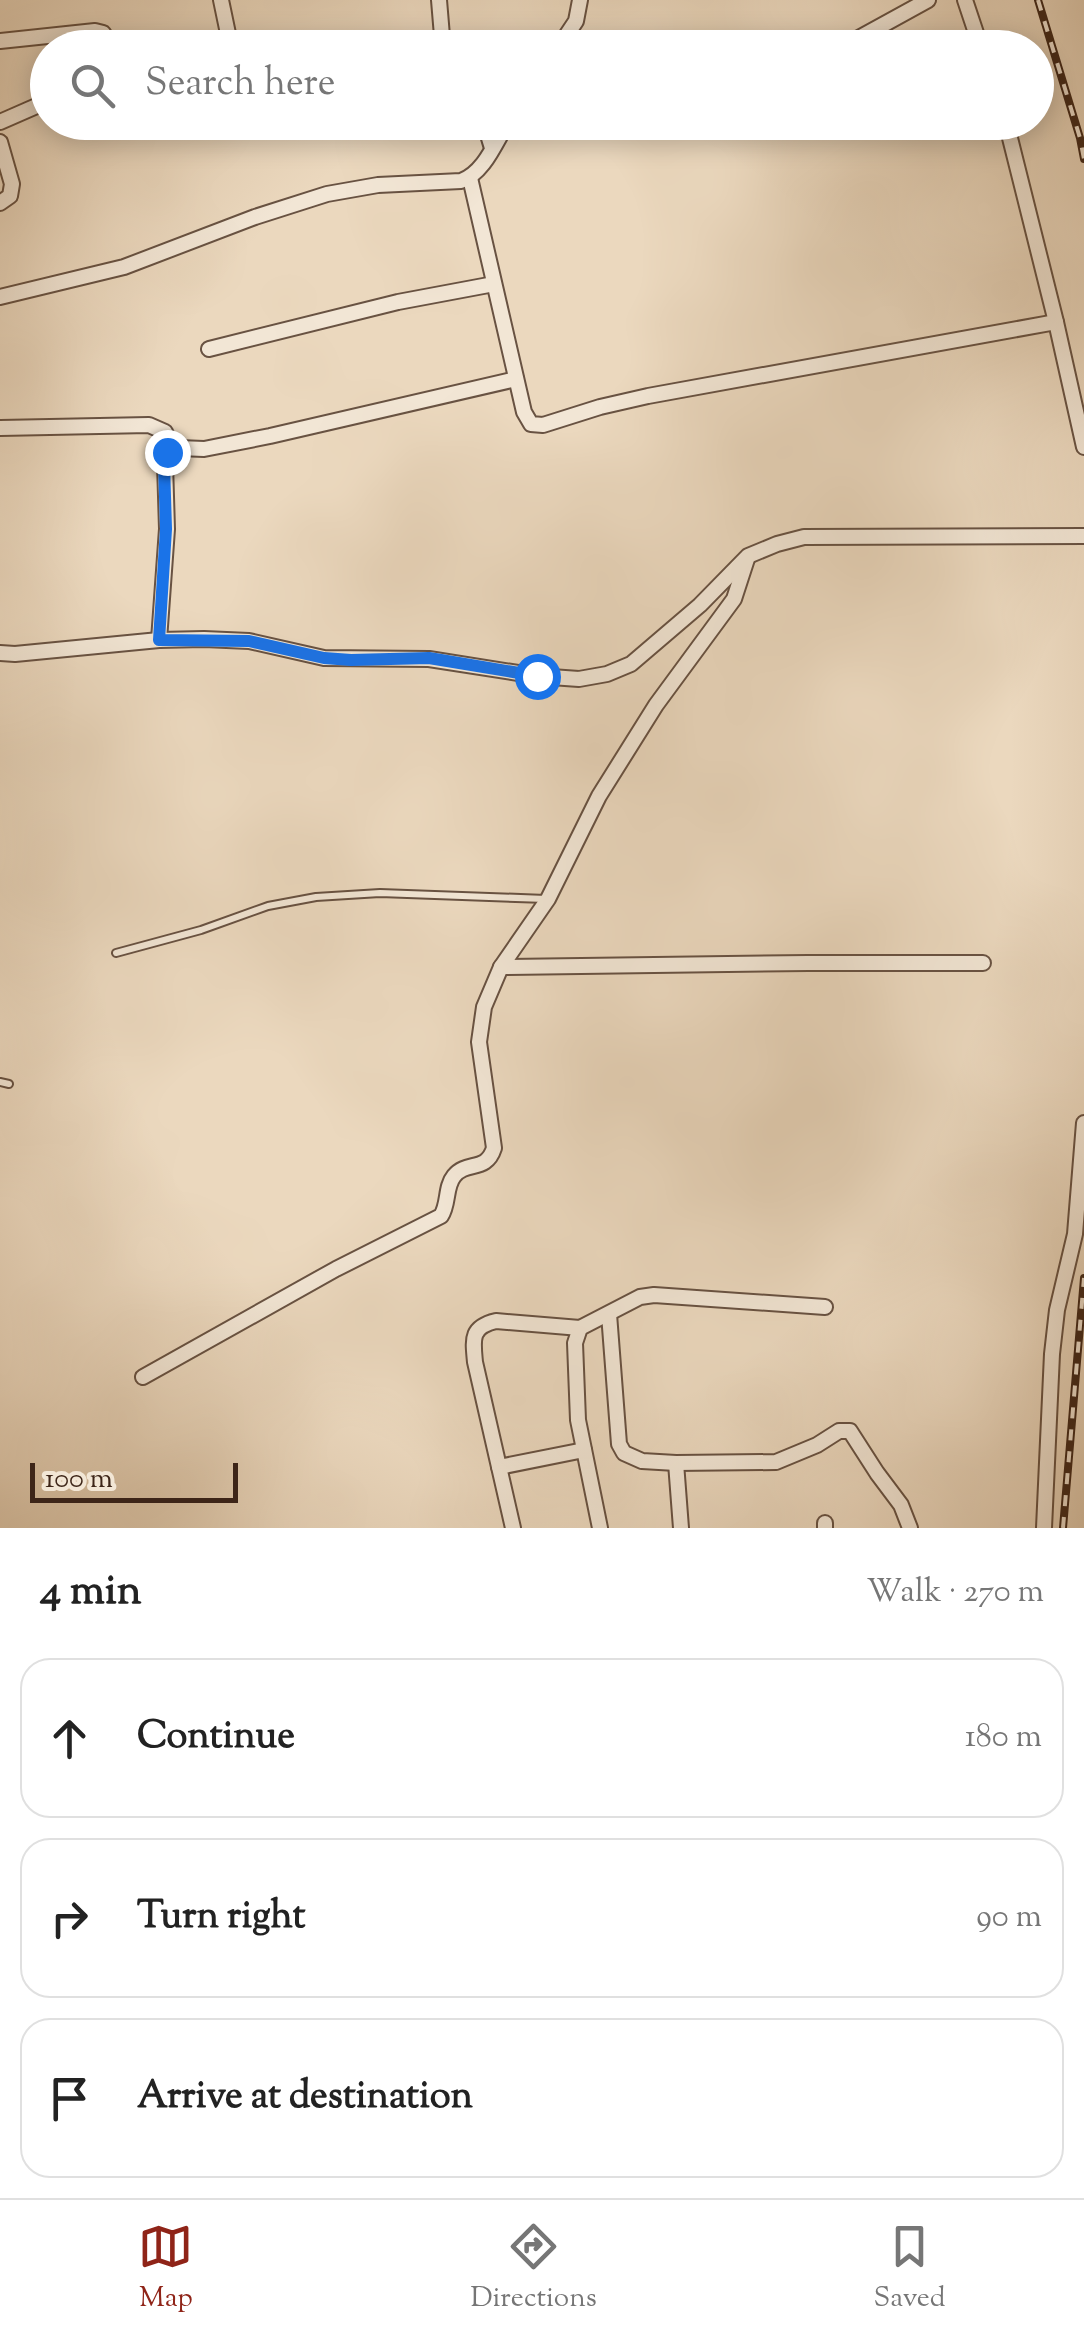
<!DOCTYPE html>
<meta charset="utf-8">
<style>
:root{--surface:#fff;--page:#f6f6f6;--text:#222;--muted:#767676;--line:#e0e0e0;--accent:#8f2418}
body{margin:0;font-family:"Sorts Mill Goudy",serif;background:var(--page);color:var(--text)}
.scale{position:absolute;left:30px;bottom:25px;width:208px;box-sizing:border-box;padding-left:10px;border:5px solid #3d2518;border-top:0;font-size:28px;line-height:35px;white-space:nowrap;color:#3d2518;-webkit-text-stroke:8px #f2e6d5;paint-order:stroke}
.stop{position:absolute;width:30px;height:30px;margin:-22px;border:8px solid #1a73e8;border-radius:50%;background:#fff}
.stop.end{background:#1a73e8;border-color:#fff;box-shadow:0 2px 10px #0008}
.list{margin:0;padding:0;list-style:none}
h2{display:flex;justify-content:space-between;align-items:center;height:130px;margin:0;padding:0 40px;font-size:42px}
h2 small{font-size:32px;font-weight:400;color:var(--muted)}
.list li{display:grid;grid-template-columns:65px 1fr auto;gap:30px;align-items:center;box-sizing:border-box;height:160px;margin:0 20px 20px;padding:0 20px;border:2px solid var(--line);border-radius:30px}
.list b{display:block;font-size:38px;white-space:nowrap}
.list em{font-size:32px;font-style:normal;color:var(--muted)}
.icon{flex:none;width:55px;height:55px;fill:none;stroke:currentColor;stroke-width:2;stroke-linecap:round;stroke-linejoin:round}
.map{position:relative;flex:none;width:1084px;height:1528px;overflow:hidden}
.search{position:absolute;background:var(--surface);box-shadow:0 5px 25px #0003;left:30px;right:30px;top:30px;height:110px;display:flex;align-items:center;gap:25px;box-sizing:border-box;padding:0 35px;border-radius:55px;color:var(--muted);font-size:38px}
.sheet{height:670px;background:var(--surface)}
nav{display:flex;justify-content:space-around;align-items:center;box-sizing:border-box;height:140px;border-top:2px solid var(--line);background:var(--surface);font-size:28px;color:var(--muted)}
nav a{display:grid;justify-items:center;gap:5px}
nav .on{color:var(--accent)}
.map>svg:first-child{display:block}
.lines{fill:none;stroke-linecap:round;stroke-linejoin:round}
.lane-casing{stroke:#685242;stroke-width:10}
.street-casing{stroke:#685242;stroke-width:18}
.lane{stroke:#f2e6d5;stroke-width:6}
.street{stroke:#f2e6d5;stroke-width:14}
.rail-casing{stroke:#3d2518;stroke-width:8}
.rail{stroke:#f2e6d5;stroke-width:4;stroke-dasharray:11;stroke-linecap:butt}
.route{stroke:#1a73e8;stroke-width:12}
</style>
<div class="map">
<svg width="1084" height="1528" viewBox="0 0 1084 1528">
<rect width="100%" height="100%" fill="#ebd8be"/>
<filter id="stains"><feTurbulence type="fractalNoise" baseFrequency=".002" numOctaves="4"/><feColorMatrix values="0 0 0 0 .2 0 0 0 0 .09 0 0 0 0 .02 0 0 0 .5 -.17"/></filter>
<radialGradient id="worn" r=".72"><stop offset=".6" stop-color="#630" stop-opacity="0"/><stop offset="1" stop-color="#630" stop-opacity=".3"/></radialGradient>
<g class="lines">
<!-- lane casing -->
<g class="lane-casing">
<g id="lane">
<path d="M116,953l85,-23 67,-24 48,-9 64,-4 166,6"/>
<path d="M0,1082l9,2"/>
</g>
</g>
<!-- street casing -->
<g class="street-casing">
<g id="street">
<path d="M221,0l10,48"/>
<path d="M439,0l4,48"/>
<path d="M965,0l16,48"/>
<path d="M0,41l95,-10 8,2 10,15"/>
<path d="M558,48l18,-27 4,-21"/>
<path d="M832,48l27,-10 69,-38"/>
<path d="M0,122l48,-21"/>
<path d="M87,122l10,9 17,-2 11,-7"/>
<path d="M484,122l8,26"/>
<path d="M1006,122l50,200 28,125"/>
<path d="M0,142l12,42 -2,12 -10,7"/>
<path d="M470,178l54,234 7,12 12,1 57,-18 48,-11 408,-74"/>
<path d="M0,297l124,-30 131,-50 72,-23 51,-9 83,-4c23,-8 34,-38 47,-59"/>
<path d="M209,349l189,-47 96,-18"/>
<path d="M0,428l149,-3 16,7 7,17"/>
<path d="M159,640l8,-111 -2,-65 2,-12 12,-4 25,1 66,-13 246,-57"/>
<path d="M0,653l15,1 144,-14 45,-1 45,2 75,17 105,1 108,17 42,3 28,-5 24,-10 69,-59 48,-49 29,-12 27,-7 280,-1"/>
<path d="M501,967l307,-4h175"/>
<path d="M609,1314l10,130 5,9 18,8 34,2 100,-1 41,-17 22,-14h11l27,42 24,32 9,23"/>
<path d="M143,1377l193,-108 105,-53c8,-12 4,-29 13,-40 13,-16 32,-3 40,-28l-15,-106 5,-35 17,-40 47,-68 51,-103 57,-91 78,-106 13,-40"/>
<path d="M676,1463l5,65"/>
<path d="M499,1467l85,-17"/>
<path d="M825,1523v5"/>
<path d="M513,1528l-38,-166c-2,-22 -5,-35 21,-41l84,7"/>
<path d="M600,1528l-22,-108 -3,-77 5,-15 60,-31 14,-2 171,12"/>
<path d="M1044,1528l8,-174 5,-44 18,-76 9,-111"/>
</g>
</g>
<!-- lane -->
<use href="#lane" class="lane"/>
<!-- street -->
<use href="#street" class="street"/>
<!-- rail casing -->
<g class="rail-casing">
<g id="rail">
<path d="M1038,0l42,138 4,21"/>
<path d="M1063,1528l21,-250"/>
</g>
</g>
<!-- rail -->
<use href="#rail" class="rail"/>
</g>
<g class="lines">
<!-- route -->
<path class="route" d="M167,452l-3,12 2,65 -7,111 90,1 75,17 27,2 78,-2 108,18"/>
</g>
<rect width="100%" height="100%" filter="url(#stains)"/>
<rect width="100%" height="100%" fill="url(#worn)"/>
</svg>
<div class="scale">100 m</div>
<div class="stop" style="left:537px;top:676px"></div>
<div class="stop end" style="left:167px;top:452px"></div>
<div class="search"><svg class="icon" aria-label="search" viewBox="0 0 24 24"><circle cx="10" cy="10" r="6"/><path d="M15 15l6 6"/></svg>Search here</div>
</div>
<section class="sheet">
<h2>4 min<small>Walk · 270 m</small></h2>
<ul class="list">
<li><svg class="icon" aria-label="ahead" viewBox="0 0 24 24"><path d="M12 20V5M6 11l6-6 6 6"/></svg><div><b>Continue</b></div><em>180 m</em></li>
<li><svg class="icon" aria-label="right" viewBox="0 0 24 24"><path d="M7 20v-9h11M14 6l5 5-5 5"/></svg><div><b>Turn right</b></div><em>90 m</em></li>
<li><svg class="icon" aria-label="arrive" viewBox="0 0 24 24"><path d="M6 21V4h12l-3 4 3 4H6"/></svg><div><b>Arrive at destination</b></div></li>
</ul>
</section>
<nav>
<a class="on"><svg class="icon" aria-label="map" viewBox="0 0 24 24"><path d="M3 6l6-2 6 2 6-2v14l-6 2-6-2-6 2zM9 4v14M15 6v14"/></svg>Map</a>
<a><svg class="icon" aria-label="directions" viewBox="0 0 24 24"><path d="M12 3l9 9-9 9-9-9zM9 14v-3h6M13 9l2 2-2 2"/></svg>Directions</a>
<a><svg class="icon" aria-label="saved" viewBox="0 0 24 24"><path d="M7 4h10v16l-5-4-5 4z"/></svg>Saved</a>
</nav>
